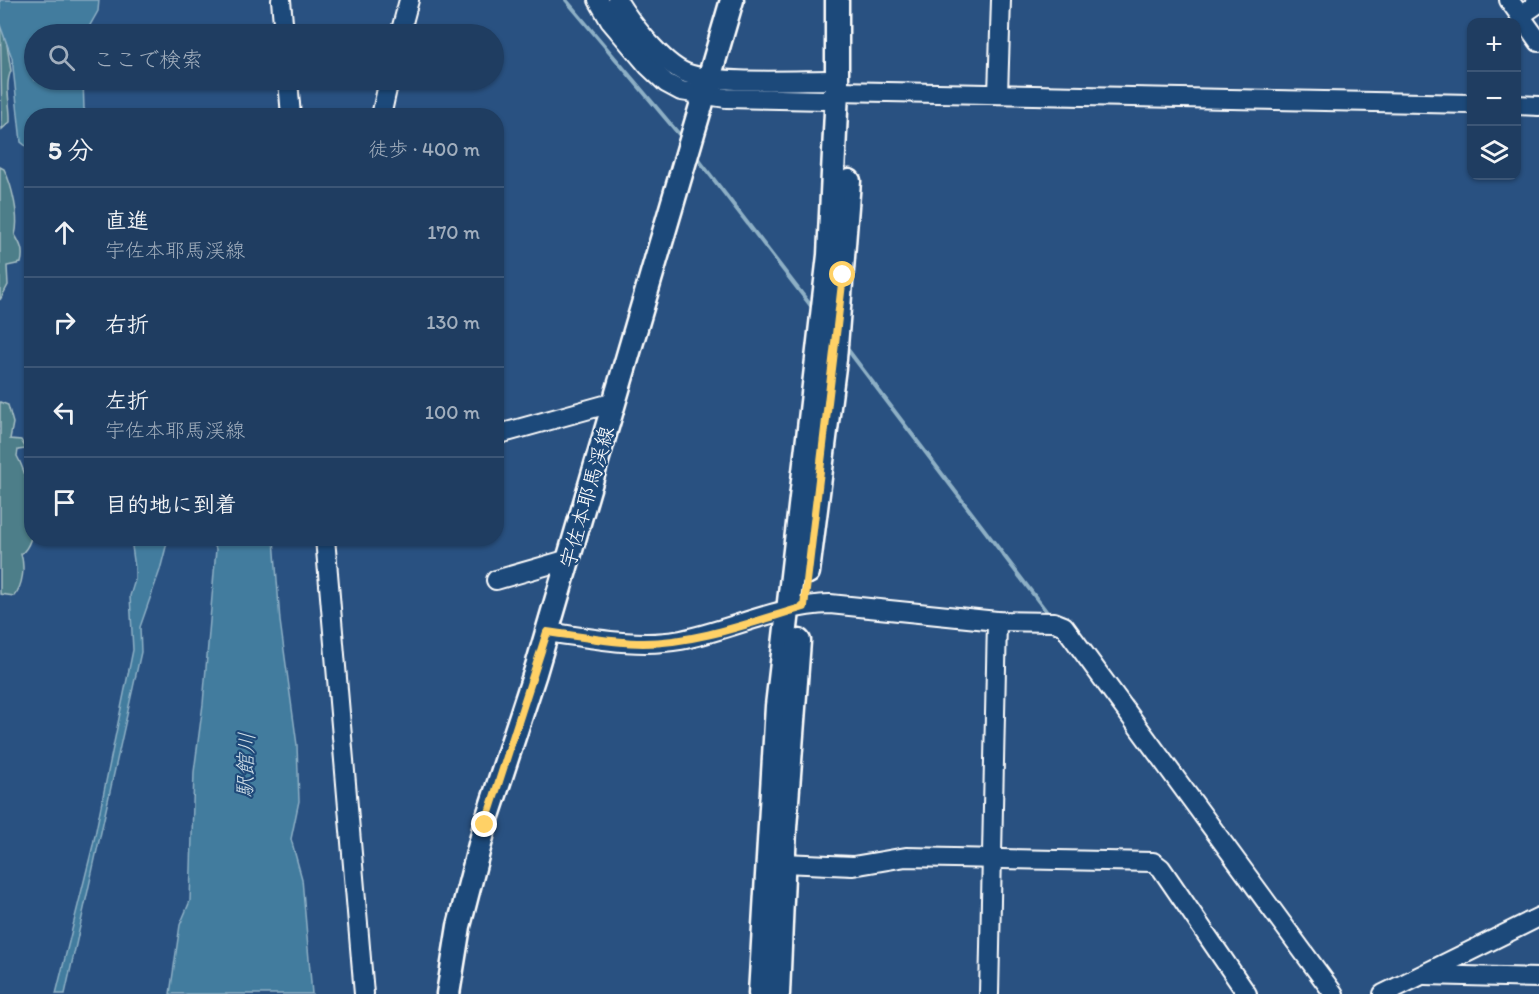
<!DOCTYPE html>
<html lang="ja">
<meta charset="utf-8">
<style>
:root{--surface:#1f3d61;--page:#2c486a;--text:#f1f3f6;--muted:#a1aebd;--line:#3c5676}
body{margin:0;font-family:Itim,"Klee One",sans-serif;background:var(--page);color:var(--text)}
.controls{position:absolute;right:18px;top:18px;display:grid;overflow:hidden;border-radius:12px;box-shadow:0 2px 4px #0004}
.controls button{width:54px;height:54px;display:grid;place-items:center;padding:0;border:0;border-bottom:2px solid var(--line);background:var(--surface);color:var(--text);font:30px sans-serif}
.stop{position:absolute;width:18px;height:18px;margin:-14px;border:4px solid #ffd166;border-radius:50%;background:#fff}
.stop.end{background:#ffd166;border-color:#fff;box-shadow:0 2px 6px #0008}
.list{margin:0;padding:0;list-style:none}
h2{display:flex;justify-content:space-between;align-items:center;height:78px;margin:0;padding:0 24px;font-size:26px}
h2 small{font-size:20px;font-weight:400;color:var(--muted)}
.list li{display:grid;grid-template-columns:39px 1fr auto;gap:18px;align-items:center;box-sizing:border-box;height:90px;padding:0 24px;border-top:2px solid var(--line)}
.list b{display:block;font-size:22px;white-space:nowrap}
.list p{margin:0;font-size:20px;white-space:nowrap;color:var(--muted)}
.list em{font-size:20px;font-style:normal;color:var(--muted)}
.icon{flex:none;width:33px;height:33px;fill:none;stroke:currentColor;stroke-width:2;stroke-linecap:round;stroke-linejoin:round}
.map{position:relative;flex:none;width:1539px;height:994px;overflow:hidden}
.search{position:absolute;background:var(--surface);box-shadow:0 2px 4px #0004;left:24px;top:24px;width:480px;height:66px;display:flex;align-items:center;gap:15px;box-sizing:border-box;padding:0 21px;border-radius:33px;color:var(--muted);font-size:22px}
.panel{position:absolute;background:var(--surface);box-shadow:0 2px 4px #0004;left:24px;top:108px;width:480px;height:438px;border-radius:24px}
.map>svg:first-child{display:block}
.green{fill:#4d7e89;stroke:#a6bec4;stroke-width:1.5}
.water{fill:#437c9e;stroke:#8eb0c5;stroke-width:1.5}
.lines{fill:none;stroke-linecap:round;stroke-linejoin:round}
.stream{stroke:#8eb0c5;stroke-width:4}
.minor-casing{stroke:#fff;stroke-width:22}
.major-casing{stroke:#fff;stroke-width:27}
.minor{stroke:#1f4a7a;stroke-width:18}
.major{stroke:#1f4a7a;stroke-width:22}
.route{stroke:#ffd166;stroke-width:8}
.labels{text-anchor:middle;stroke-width:4.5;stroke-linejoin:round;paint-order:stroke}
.street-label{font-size:21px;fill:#fff;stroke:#1f4a7a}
.water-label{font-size:22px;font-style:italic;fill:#d0dee7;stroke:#1f4a7a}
</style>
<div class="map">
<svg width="1539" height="994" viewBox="0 0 1539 994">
<rect width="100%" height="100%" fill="#295181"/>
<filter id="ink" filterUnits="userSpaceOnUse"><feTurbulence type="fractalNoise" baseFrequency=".0167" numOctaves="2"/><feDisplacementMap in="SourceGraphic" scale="12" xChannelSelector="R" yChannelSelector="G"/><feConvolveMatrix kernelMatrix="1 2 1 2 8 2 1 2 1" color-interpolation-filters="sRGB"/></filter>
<g filter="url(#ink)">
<!-- green -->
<g class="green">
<path d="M0,0l11,71c-7,15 0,34 -1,51l-8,7z"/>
<path d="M0,167l4,2c8,16 16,49 11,66 6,10 9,16 6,28l-14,3 1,19 -8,15z"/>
<path d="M0,402l8,3 5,18 -3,16 11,1 5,9 -8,1 -1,6c12,22 27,79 4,98 4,12 2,32 -7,42l-14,-2z"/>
</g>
<!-- water -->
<g class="water">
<path d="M0,0h99l-1,11 -13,23h-51v46h49l1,29 6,6 -58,1 -1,34 -10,-8 -9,-84 -12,-33z"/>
<path d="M131,539h37l-8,31 -20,57 1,25 -76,342h-9l37,-149 40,-195 -3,-54 5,-16v-12z"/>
<path d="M212,539h62l6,82 17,124 2,56 -8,38 11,40 10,115h-142l10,-69 10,-24 4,-129 9,-68 13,-155z"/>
</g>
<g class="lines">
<!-- stream -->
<g class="stream">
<path d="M566,0l117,139"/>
<path d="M695,155l120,156"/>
<path d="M845,346l204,269"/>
</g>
<!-- minor casing -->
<g class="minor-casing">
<g id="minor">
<path d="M281,0l3,34"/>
<path d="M598,0l12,21 38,45 18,17 15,8 45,7 101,2 10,-9 635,13"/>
<path d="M617,0c14,23 45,63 69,73 28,11 109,7 143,7l8,11"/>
<path d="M1509,0l30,42"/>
<path d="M1520,16l19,-13"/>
<path d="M400,34l9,-34"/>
<path d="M288,80l3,36"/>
<path d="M998,94l3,-94"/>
<path d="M1516,105l23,1"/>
<path d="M381,116l8,-36"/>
<path d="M496,435l119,-33"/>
<path d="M325,538l39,456"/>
<path d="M496,580l73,-21"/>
<path d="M547,632c45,6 90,16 134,8 49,-10 99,-35 149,-36l167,17 57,1 10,4 270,368"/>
<path d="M783,863l70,3 53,-9 247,5 8,6 86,126"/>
<path d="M1425,975l114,3"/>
<path d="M989,994l8,-373"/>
<path d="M1383,994l156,-77"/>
</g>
</g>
<!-- major casing -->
<g class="major-casing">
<g id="major">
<path d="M808,572l27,-213 14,-178"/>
<path d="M448,994l11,-68 26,-101 50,-152 197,-673"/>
<path d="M760,994l17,-288 52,-451 8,-164v-91"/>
<path d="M778,994l7,-166 14,-187"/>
</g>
</g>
<!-- minor -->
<use href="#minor" class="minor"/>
<!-- major -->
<use href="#major" class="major"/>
</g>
</g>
<g class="lines" filter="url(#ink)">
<!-- route -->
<path class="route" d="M485,825l62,-193c32,4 64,11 96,11 54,0 109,-21 161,-36l39,-332"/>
</g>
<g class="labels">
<!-- street labels -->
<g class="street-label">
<text transform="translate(587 497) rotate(-74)" y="7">宇佐本耶馬渓線</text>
</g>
<!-- water labels -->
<g class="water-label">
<text transform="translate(245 765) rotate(-88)" y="8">駅館川</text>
</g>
</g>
</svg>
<div class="controls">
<button>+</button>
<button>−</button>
<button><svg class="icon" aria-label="layers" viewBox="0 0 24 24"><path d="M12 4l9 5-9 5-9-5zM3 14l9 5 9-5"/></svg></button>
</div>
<div class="stop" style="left:843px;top:275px"></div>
<div class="stop end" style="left:485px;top:825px"></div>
<div class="search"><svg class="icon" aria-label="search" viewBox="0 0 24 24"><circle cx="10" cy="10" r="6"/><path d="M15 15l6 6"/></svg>ここで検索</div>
<section class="panel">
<h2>5 分<small>徒歩 · 400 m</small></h2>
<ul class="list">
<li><svg class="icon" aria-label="ahead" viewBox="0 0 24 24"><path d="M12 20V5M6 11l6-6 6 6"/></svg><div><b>直進</b><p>宇佐本耶馬渓線</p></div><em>170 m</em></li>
<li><svg class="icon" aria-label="right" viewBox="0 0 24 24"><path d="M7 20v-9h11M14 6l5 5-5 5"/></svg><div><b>右折</b></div><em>130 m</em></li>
<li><svg class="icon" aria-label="left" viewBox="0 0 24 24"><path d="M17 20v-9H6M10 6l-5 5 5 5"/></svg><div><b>左折</b><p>宇佐本耶馬渓線</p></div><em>100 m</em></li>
<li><svg class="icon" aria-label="arrive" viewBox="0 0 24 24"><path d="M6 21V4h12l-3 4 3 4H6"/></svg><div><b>目的地に到着</b></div></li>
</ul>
</section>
</div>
